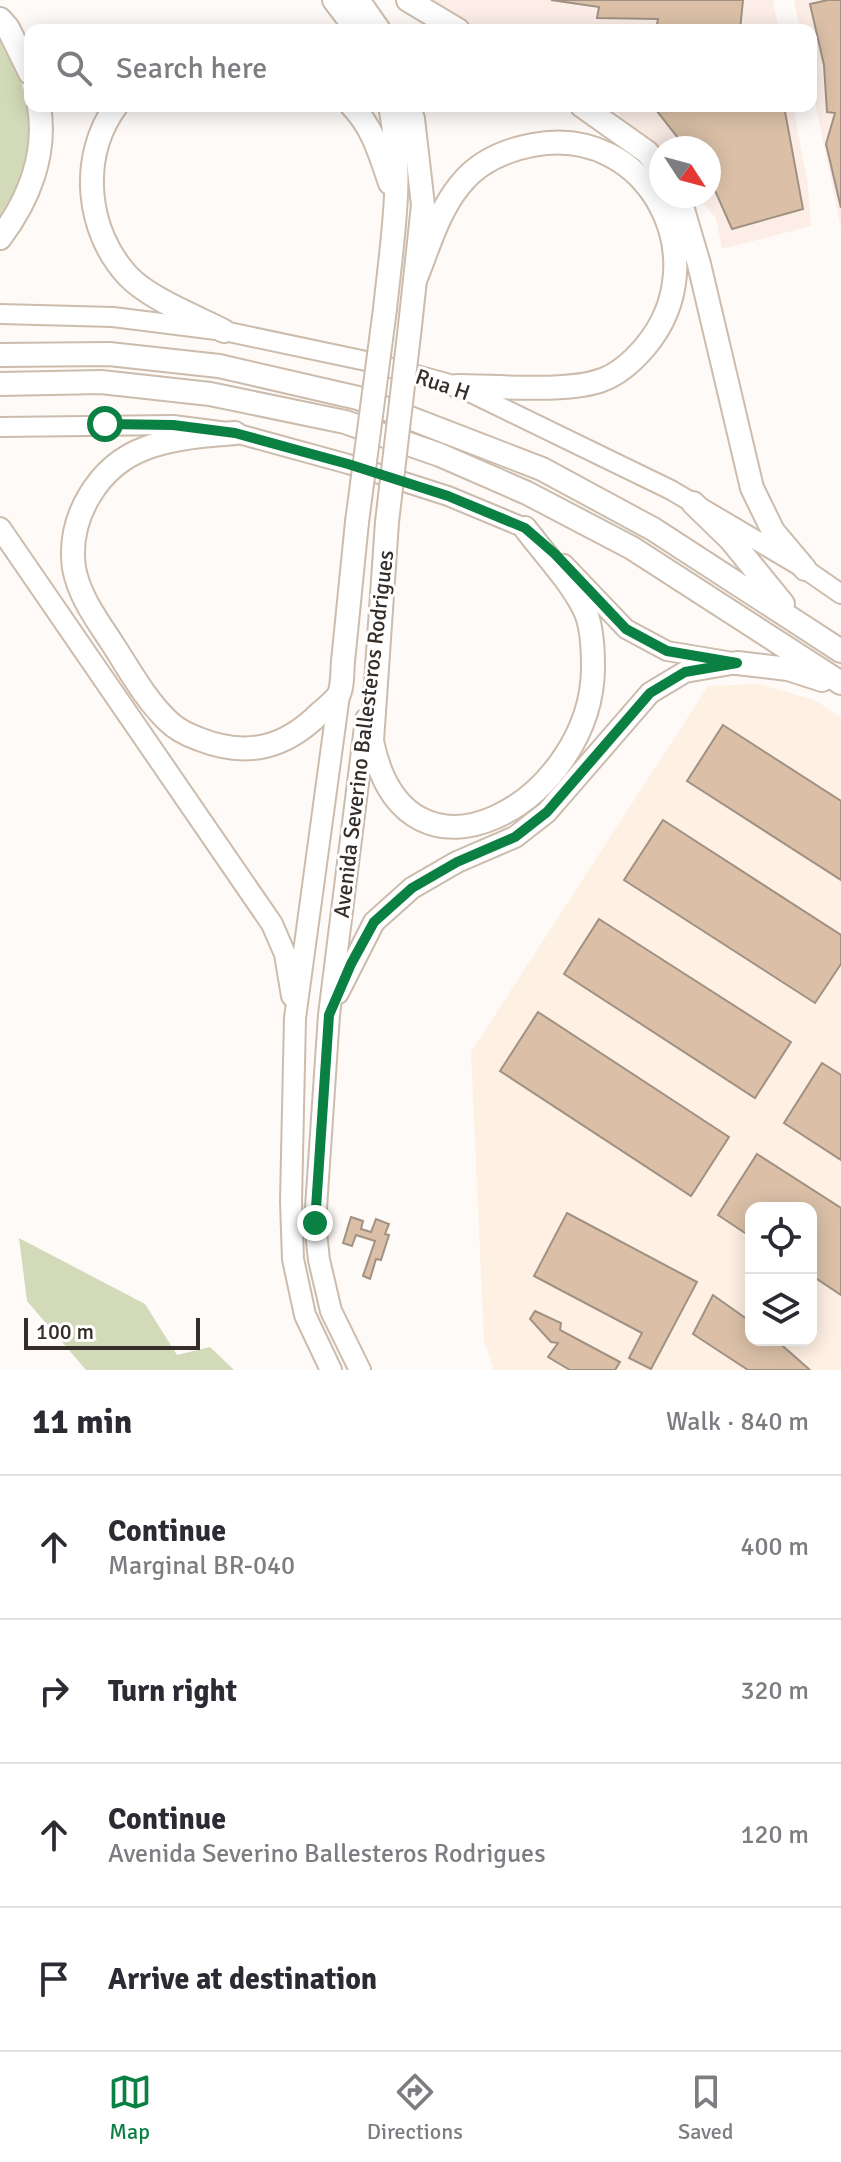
<!DOCTYPE html>
<meta charset="utf-8">
<style>
:root{--surface:#fff;--page:#f2f2f3;--text:#2b2b33;--muted:#7c7c81;--line:#e1e1e2;--accent:#0b8043}
body{margin:0;font-family:Signika,sans-serif;background:var(--page);color:var(--text)}
.controls{position:absolute;right:24px;bottom:24px;display:grid;overflow:hidden;border-radius:16px;box-shadow:0 4px 20px #0003}
.controls button{width:72px;height:72px;display:grid;place-items:center;padding:0;border:0;border-bottom:2px solid var(--line);background:var(--surface);color:var(--text);font:40px sans-serif}
.compass{position:absolute;left:649px;top:136px;width:72px;height:72px;border-radius:50%;background:var(--surface);box-shadow:0 4px 20px #0003;rotate:126deg}
.scale{position:absolute;left:24px;bottom:20px;width:176px;box-sizing:border-box;padding-left:8px;border:4px solid #342d28;border-top:0;font-size:22px;line-height:28px;white-space:nowrap;color:#342d28;-webkit-text-stroke:6px #fff;paint-order:stroke}
.stop{position:absolute;width:24px;height:24px;margin:-18px;border:6px solid #0b8043;border-radius:50%;background:#fff}
.stop.end{background:#0b8043;border-color:#fff;box-shadow:0 2px 8px #0008}
.list{margin:0;padding:0;list-style:none}
h2{display:flex;justify-content:space-between;align-items:center;height:104px;margin:0;padding:0 32px;font-size:34px}
h2 small{font-size:26px;font-weight:400;color:var(--muted)}
.list li{display:grid;grid-template-columns:52px 1fr auto;gap:24px;align-items:center;box-sizing:border-box;height:144px;padding:0 32px;border-top:2px solid var(--line)}
.list b{display:block;font-size:30px;white-space:nowrap}
.list p{margin:0;font-size:26px;white-space:nowrap;color:var(--muted)}
.list em{font-size:26px;font-style:normal;color:var(--muted)}
.icon{flex:none;width:44px;height:44px;fill:none;stroke:currentColor;stroke-width:2;stroke-linecap:round;stroke-linejoin:round}
.map{position:relative;flex:none;width:841px;height:1370px;overflow:hidden}
.search{position:absolute;background:var(--surface);box-shadow:0 4px 20px #0003;left:24px;right:24px;top:24px;height:88px;display:flex;align-items:center;gap:20px;box-sizing:border-box;padding:0 28px;border-radius:16px;color:var(--muted);font-size:30px}
.sheet{height:680px;background:var(--surface)}
nav{display:flex;justify-content:space-around;align-items:center;box-sizing:border-box;height:112px;border-top:2px solid var(--line);background:var(--surface);font-size:22px;color:var(--muted)}
nav a{display:grid;justify-items:center;gap:4px}
nav .on{color:var(--accent)}
.map>svg:first-child{display:block}
.built{fill:#fef0e3;fill-rule:evenodd}
.industrial{fill:#fceee7}
.green{fill:#d3dab9}
.building{fill:#dbc0a7;stroke:#a09183;stroke-width:2}
.lines{fill:none;stroke-linecap:round;stroke-linejoin:round}
.secondary-casing{stroke:#ccbcad;stroke-width:22}
.primary-casing{stroke:#ccbcad;stroke-width:24}
.highway-casing{stroke:#ccbcad;stroke-width:26}
.secondary{stroke:#fff;stroke-width:18}
.primary{stroke:#fff;stroke-width:20}
.highway{stroke:#fff;stroke-width:22}
.highway-bridge-casing{stroke:#ccbcad;stroke-width:26;stroke-linecap:butt}
.highway-bridge{stroke:#fff;stroke-width:22}
.route{stroke:#0b8043;stroke-width:10}
.labels{text-anchor:middle;stroke-width:6;stroke-linejoin:round;paint-order:stroke}
.street-label{font-size:22px;fill:#342d28;stroke:#fff}
</style>
<div class="map">
<svg width="841" height="1370" viewBox="0 0 841 1370">
<rect width="100%" height="100%" fill="#fefaf7"/>
<!-- built -->
<path class="built" d="M758,684l57,16 26,18v652h-347l-10,-30 -13,-288 237,-366zM751,1208h60v132h-60z"/>
<!-- industrial -->
<g class="industrial">
<path d="M427,0h346l6,30h-298z"/>
<path d="M794,0h47v228l-30,-145v-53h-11z"/>
<path d="M611,106h182l15,79 3,41 -89,23 -6,-31 -20,-22h13v-48h-48v11z"/>
</g>
<!-- green -->
<g class="green">
<path d="M0,36c23,42 41,88 26,137 -5,17 -18,34 -26,49z"/>
<path d="M19,1238l126,66 32,51 33,-8 24,23h-148l-59,-69z"/>
</g>
<!-- building -->
<g class="building">
<path d="M551,0h192l-3,30h-84l2,-11 -61,-1 2,-11z"/>
<path d="M828,0h13v208l-15,-64 9,-31 -8,-1 -3,-47 -14,-61z"/>
<path d="M653,106h131l19,103 -71,20 -23,-52v-29h-23z"/>
<path d="M723,725l118,76v79l-154,-99z"/>
<path d="M663,820l178,115v29l-26,39 -191,-123z"/>
<path d="M599,919l192,123 -36,56 -191,-124z"/>
<path d="M538,1012l191,125 -38,59 -191,-125z"/>
<path d="M822,1063l19,12v85l-57,-37z"/>
<path d="M757,1154l84,54v87l-30,-20v-67h-60v29l-33,-22z"/>
<path d="M567,1213l130,69 -46,87 -22,-11 13,-25 -108,-57z"/>
<path d="M351,1217l12,4 -2,8 10,3 5,-13 13,5 -4,10 4,1 -8,25 -5,-1 -6,20 -7,-3 12,-35 -19,-6 -4,11 -9,-3z"/>
<path d="M713,1295l38,27v18h25l34,30h-62l-55,-36z"/>
<path d="M535,1311l26,12 -1,7 60,32 -5,8h-45l-22,-13 10,-14 -7,-1 -21,-23z"/>
</g>
<g class="lines">
<!-- secondary casing -->
<g class="secondary-casing">
<g id="secondary">
<path d="M0,314l113,3 111,14 142,30 91,25 214,104 134,79 36,25"/>
<path d="M0,427l173,-2 62,8 113,31 100,32 77,32 9,8"/>
<path d="M564,564l62,65 41,22 66,11"/>
</g>
</g>
<!-- primary casing -->
<g class="primary-casing">
<g id="primary">
<path d="M0,528l272,396 13,30 7,42"/>
<path d="M338,993l36,-71 38,-34 45,-26 58,-25 32,-25 103,-119 35,-21 52,-9"/>
<path d="M331,1370l-26,-55 -12,-56 -2,-58 4,-183 44,-323"/>
<path d="M360,1370l-29,-59 -12,-51 -4,-37 14,-208 37,-296"/>
</g>
</g>
<!-- highway casing -->
<g class="highway-casing">
<g id="highway">
<path d="M334,0l23,30"/>
<path d="M358,0l21,30"/>
<path d="M408,0l50,30"/>
<path d="M0,19l8,9 22,45"/>
<path d="M116,106c-37,51 -30,125 12,170 22,23 67,40 96,55"/>
<path d="M352,106c21,22 28,48 38,77"/>
<path d="M409,106l4,13 10,86 -13,121"/>
<path d="M582,106l65,46 14,17"/>
<path d="M679,196l20,68 53,224 21,43 32,38"/>
<path d="M0,238c29,-38 47,-84 39,-132"/>
<path d="M416,278c13,-32 22,-66 44,-93 18,-23 46,-35 73,-40 115,-22 186,114 112,202 -12,14 -26,27 -43,33 -34,13 -107,6 -145,6"/>
<path d="M385,309c7,-68 19,-135 5,-203"/>
<path d="M0,355l109,-1 110,12 139,32 184,71 111,60 188,122"/>
<path d="M0,384l101,-2 109,12 135,28 95,33 87,38 105,55 209,135"/>
<path d="M235,433c-30,3 -60,4 -89,15 -47,17 -79,69 -72,120 5,28 23,52 38,75 17,26 33,56 56,78 9,9 20,14 31,18 48,19 86,9 121,-26 6,-5 13,-11 18,-17 5,-8 4,-25 5,-35 5,-46 9,-92 14,-139"/>
<path d="M693,503l38,37 52,64"/>
<path d="M387,522l-15,219c34,168 221,60 221,-74 0,-17 -1,-39 -7,-54 -14,-31 -41,-58 -61,-85"/>
<path d="M737,663l51,6 34,11"/>
</g>
</g>
<!-- secondary -->
<use href="#secondary" class="secondary"/>
<!-- primary -->
<use href="#primary" class="primary"/>
<!-- highway -->
<use href="#highway" class="highway"/>
<!-- highway-bridge casing -->
<g class="highway-bridge-casing">
<g id="highway-bridge">
<path d="M357,522l28,-213"/>
<path d="M387,522l23,-196"/>
</g>
</g>
<!-- highway-bridge -->
<use href="#highway-bridge" class="highway-bridge"/>
</g>
<g class="lines">
<!-- route -->
<path class="route" d="M105,424l68,1 62,8 113,31 100,32 77,32 30,26 71,75 41,22 70,12 -52,9 -35,21 -103,119 -32,25 -58,25 -45,26 -38,34 -23,42 -22,51 -14,208"/>
</g>
<g class="labels">
<!-- street labels -->
<g class="street-label">
<text transform="translate(443 384) rotate(19)" y="8">Rua H</text>
<text transform="translate(363 734) rotate(-83)" y="8">Avenida Severino Ballesteros Rodrigues</text>
</g>
</g>
</svg>
<div class="controls">
<button><svg class="icon" aria-label="locate" viewBox="0 0 24 24"><circle cx="12" cy="12" r="6"/><path d="M12 2v4M12 18v4M2 12h4M18 12h4"/></svg></button>
<button><svg class="icon" aria-label="layers" viewBox="0 0 24 24"><path d="M12 4l9 5-9 5-9-5zM3 14l9 5 9-5"/></svg></button>
</div>
<svg class="compass" viewBox="-18 -18 36 36"><path d="M0-13l5 13h-10z" fill="#e53935"/><path d="M0 13l5-13h-10z" fill="#7c7c81"/></svg>
<div class="scale">100 m</div>
<div class="stop" style="left:105px;top:424px"></div>
<div class="stop end" style="left:315px;top:1223px"></div>
<div class="search"><svg class="icon" aria-label="search" viewBox="0 0 24 24"><circle cx="10" cy="10" r="6"/><path d="M15 15l6 6"/></svg>Search here</div>
</div>
<section class="sheet">
<h2>11 min<small>Walk · 840 m</small></h2>
<ul class="list">
<li><svg class="icon" aria-label="ahead" viewBox="0 0 24 24"><path d="M12 20V5M6 11l6-6 6 6"/></svg><div><b>Continue</b><p>Marginal BR-040</p></div><em>400 m</em></li>
<li><svg class="icon" aria-label="right" viewBox="0 0 24 24"><path d="M7 20v-9h11M14 6l5 5-5 5"/></svg><div><b>Turn right</b></div><em>320 m</em></li>
<li><svg class="icon" aria-label="ahead" viewBox="0 0 24 24"><path d="M12 20V5M6 11l6-6 6 6"/></svg><div><b>Continue</b><p>Avenida Severino Ballesteros Rodrigues</p></div><em>120 m</em></li>
<li><svg class="icon" aria-label="arrive" viewBox="0 0 24 24"><path d="M6 21V4h12l-3 4 3 4H6"/></svg><div><b>Arrive at destination</b></div></li>
</ul>
</section>
<nav>
<a class="on"><svg class="icon" aria-label="map" viewBox="0 0 24 24"><path d="M3 6l6-2 6 2 6-2v14l-6 2-6-2-6 2zM9 4v14M15 6v14"/></svg>Map</a>
<a><svg class="icon" aria-label="directions" viewBox="0 0 24 24"><path d="M12 3l9 9-9 9-9-9zM9 14v-3h6M13 9l2 2-2 2"/></svg>Directions</a>
<a><svg class="icon" aria-label="saved" viewBox="0 0 24 24"><path d="M7 4h10v16l-5-4-5 4z"/></svg>Saved</a>
</nav>
